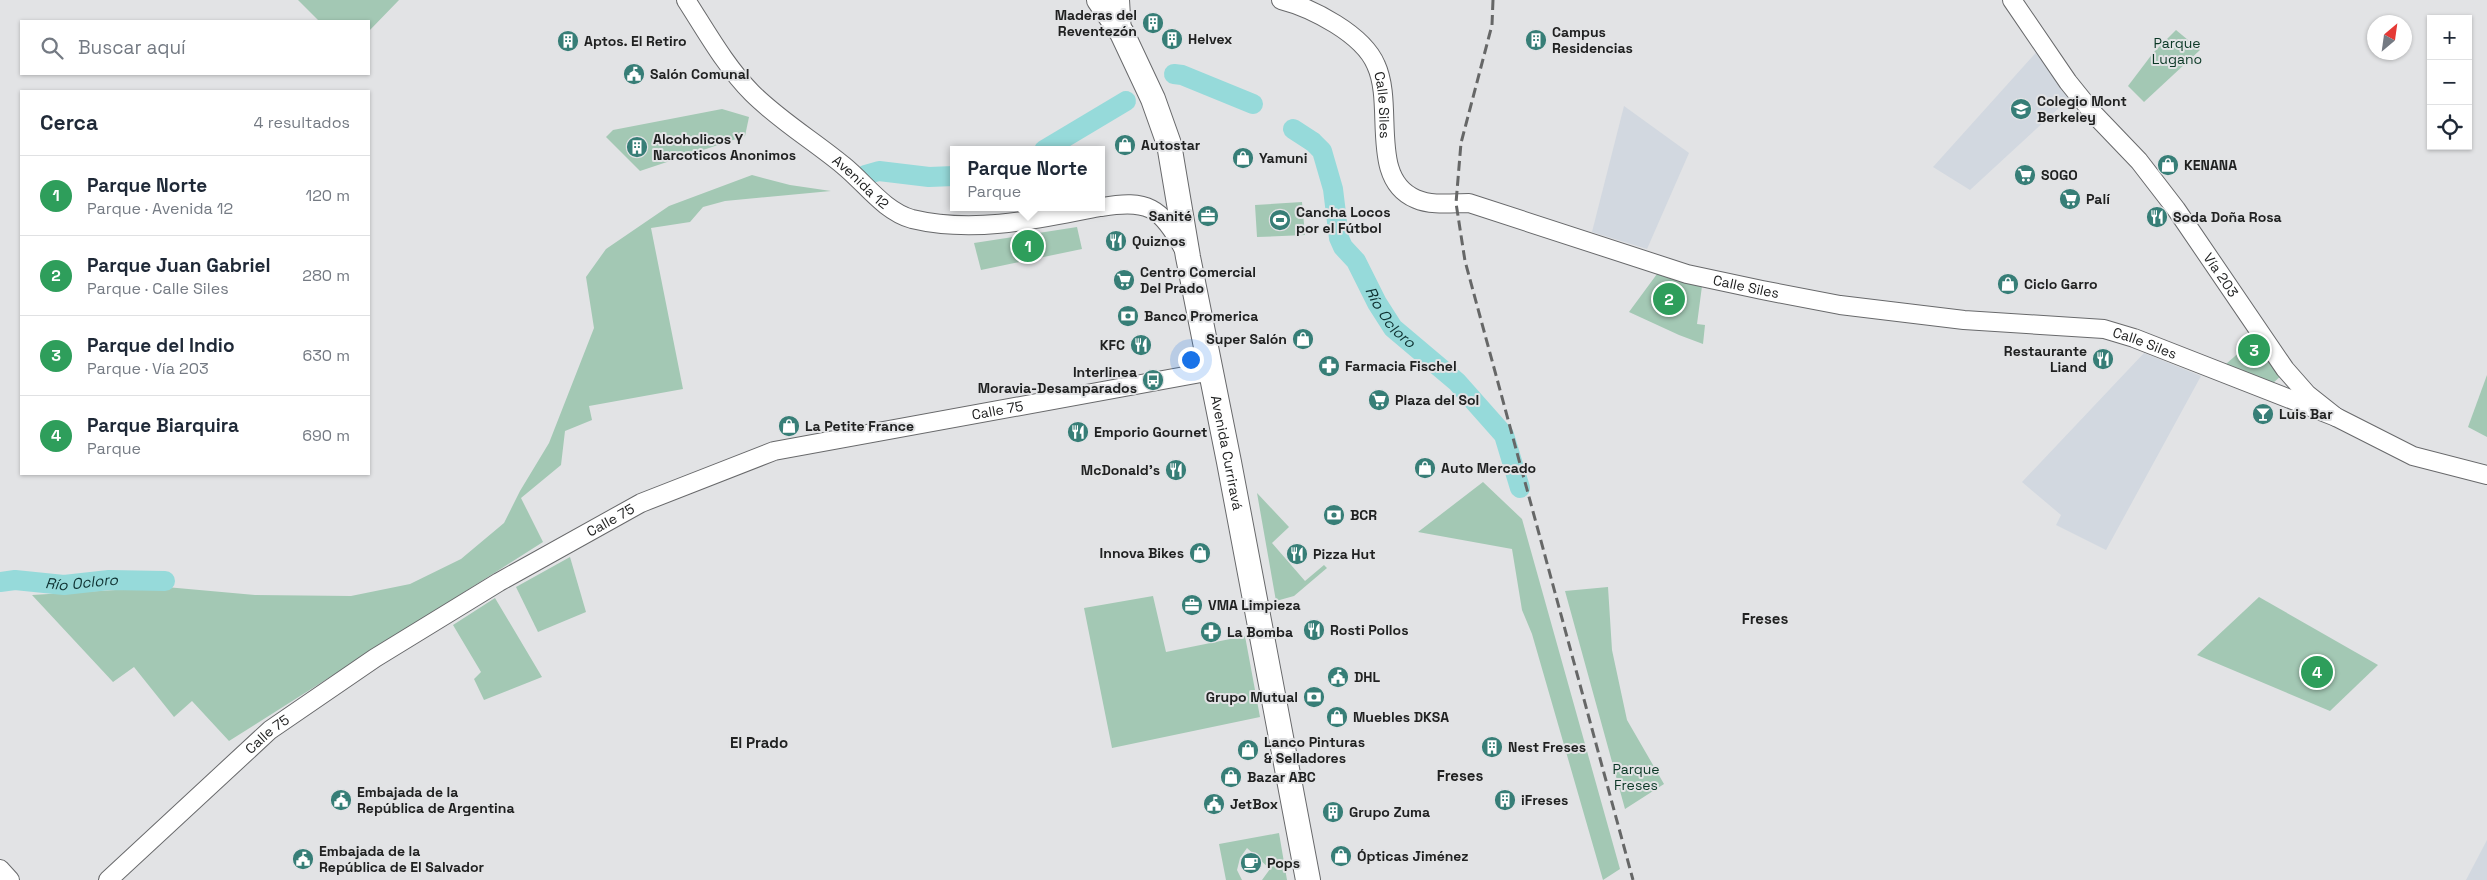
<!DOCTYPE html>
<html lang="es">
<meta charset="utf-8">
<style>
:root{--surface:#fff;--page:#f6f6f7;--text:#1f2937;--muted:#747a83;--line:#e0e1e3;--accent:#7c3aed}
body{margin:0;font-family:"Space Grotesk",sans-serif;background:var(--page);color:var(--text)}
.controls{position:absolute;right:15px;top:15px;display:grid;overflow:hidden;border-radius:0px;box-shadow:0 1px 4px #0004}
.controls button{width:45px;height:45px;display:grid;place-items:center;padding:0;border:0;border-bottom:1px solid var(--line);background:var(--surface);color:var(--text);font:25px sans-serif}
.compass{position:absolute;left:2367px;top:15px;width:45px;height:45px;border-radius:50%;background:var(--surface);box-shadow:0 1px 4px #0004;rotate:29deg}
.you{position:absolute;left:1190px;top:359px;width:18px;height:18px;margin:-12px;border:4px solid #fff;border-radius:50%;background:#1a73e8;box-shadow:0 0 0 8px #1a73e833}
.badge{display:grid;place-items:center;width:32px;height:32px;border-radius:50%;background:var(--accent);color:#fff;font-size:16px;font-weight:700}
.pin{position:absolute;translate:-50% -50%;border:2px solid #fff;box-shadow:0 1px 5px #0006}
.popup{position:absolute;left:950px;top:146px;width:155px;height:65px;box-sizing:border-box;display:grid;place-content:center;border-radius:0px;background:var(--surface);filter:drop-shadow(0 1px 4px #0005);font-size:16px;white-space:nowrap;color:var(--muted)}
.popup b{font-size:19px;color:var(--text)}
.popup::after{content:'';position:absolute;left:50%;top:100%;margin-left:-10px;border:10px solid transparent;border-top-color:var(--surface)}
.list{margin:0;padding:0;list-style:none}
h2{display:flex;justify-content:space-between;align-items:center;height:65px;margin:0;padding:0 20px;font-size:21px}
h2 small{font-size:16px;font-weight:400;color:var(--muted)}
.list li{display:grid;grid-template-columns:32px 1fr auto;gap:15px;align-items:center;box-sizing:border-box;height:80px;padding:0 20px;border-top:1px solid var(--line)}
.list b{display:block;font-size:19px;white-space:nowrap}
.list p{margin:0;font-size:16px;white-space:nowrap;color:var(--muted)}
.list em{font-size:16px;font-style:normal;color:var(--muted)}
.icon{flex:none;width:28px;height:28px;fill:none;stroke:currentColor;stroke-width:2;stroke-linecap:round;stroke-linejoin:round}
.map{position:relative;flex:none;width:2487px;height:880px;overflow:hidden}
.search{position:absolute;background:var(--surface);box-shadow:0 1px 4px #0004;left:20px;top:20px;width:350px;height:55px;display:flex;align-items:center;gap:12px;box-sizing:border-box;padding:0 18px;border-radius:0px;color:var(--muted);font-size:19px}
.panel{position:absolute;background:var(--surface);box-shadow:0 1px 4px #0004;left:20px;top:90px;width:350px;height:385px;border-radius:0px}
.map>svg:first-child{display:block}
.built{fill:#d2d8e0}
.green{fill:#a3c8b4}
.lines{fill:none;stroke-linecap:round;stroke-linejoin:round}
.river{stroke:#96dada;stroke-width:20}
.secondary-casing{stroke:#68696b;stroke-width:20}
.highway-casing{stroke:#68696b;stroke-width:26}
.secondary{stroke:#fff;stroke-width:18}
.highway{stroke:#fff;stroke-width:24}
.rail{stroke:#666767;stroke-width:3;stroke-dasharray:10 5;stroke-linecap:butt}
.labels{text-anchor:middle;stroke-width:4;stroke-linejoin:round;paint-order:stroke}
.poi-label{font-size:14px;font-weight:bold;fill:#202121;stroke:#e2e3e5;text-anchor:start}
.park-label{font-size:14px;fill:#0b3826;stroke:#e2e3e5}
.street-label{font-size:14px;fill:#202121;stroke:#e2e3e5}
.water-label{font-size:15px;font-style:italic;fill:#0f3232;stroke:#e2e3e5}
.neighbourhood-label{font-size:15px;font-weight:bold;fill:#202121;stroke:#e2e3e5}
</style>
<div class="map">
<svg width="2487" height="880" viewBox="0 0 2487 880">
<rect width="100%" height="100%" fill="#e2e3e5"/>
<!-- built -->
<g class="built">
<path d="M2040,48l32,48 -102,94 -37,-23z"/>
<path d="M1624,106l65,47 -42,96 -55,-17z"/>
<path d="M2144,353l57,23 -95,174 -50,-25 5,-10 -39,-33z"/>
<path d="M2487,840v40h-21z"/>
</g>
<!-- green -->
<g class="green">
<path d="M298,0h101l-30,31v-10h-50z"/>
<path d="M2176,30l24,20 -56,52 -16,-16 25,-33z"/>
<path d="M722,109l27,8 -4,19 -105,35 -34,-34 7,-7z"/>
<path d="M752,175l38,10 41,6 -106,10 -22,6 -13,15 -39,6 32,161 -94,17 3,14 -27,11 -4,34 -40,33 22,44 -314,199 -37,-40 -18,16 -40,-50 -21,15 -81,-87 134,-8 89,8 96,1 59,-12 51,-25 43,-36 16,-32 29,-48 45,-115 -8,-51 20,-28 63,-43z"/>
<path d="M1302,202l3,33 -48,2 -2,-32z"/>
<path d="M1077,227l5,22 -101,21 -7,-27z"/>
<path d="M1657,274l45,12 -5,38 8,1 -2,19 -24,-9 -50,-23z"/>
<path d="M2258,336l24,39 -9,8 -47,-19z"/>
<path d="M2487,375v62l-19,-10z"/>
<path d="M1483,482l39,37 98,350 -17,11 -71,-246 -10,-24 -10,-61 -94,-17z"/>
<path d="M1257,493l32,34 -17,16 33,38 19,-16 3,3 -33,28 -18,5z"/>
<path d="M570,557l16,55 -48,20 -22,-45z"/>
<path d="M1608,587l4,63 15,70 37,64 -39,25 -60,-218z"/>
<path d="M1153,596l13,56 79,-16 15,81 -148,31 -28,-140z"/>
<path d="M2259,597l119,68 -48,46 -133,-56z"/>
<path d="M495,598l47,79 -58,23 -10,-21 7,-7 -28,-47z"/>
<path d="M1279,833l8,47h-25l8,-11 -23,-21 -7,10 -3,12 5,10h-16l-7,-36z"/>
</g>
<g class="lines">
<!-- river -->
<g class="river">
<path d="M1174,74l8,1 71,29"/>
<path id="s1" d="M1293,129l20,13 9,9 11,38 6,49 4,9 13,14 21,42 16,25 64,54 47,53 16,53"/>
<path d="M1044,150l82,-49"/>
<path d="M865,175l14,-4 50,6 25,-1"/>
<path id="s2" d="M0,582l15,-2 49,5 45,-5 56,1"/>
</g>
<!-- secondary casing -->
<g class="secondary-casing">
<g id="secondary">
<path id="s3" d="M686,0c20,31 40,67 66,93 28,28 62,48 92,73 22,18 40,45 68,53 62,15 127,0 188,-12"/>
<path d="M1120,0l2,33"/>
<path id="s4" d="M1281,0c31,8 82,34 95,65 19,41 -8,114 40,134 16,7 36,4 53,4l218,71 75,16 78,15 124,15 140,9 30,9 202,79"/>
<path id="s5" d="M2012,0l56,82 25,31 46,48 37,48 109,160 22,25 29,23 77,39 74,19"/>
<path d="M1102,207c45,-8 59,0 81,41"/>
<path d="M0,869l10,11"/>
<path id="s6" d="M108,880l162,-150 105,-72 124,-76 142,-79 133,-52 438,-80"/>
</g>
</g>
<!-- highway casing -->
<g class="highway-casing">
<g id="highway">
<path id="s7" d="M1099,0l23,33 31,66 16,45 19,113 41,205 79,418"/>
</g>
</g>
<!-- secondary -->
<use href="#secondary" class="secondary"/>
<!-- highway -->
<use href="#highway" class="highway"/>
<!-- rail -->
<path class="rail" d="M1493,0l-1,25 -31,118 -5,60 9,58 168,619"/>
</g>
<!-- icons -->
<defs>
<g id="building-disc" transform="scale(1.125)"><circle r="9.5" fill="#377e77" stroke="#e2e3e5"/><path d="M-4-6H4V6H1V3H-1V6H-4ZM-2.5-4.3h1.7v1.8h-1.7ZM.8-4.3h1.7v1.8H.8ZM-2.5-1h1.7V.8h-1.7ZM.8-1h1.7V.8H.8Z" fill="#fff"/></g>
<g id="civic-disc" transform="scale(1.125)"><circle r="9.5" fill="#377e77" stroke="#e2e3e5"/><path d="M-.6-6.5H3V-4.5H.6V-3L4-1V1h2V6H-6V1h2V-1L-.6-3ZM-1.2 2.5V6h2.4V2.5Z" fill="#fff"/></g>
<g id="school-disc" transform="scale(1.125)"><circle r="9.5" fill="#377e77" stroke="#e2e3e5"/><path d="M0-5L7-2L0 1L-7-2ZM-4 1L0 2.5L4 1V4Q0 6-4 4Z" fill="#fff"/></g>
<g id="shop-disc" transform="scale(1.125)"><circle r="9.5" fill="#377e77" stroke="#e2e3e5"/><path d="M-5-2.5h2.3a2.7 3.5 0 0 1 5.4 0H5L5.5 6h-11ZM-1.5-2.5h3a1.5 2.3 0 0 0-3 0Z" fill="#fff"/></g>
<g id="supermarket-disc" transform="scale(1.125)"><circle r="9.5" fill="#377e77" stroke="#e2e3e5"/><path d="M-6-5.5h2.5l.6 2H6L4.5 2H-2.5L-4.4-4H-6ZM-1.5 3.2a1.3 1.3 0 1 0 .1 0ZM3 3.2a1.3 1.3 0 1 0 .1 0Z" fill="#fff"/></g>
<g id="office-disc" transform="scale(1.125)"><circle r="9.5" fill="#377e77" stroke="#e2e3e5"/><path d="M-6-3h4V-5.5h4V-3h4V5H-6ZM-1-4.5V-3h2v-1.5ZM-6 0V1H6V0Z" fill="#fff"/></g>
<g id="restaurant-disc" transform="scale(1.125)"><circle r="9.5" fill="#377e77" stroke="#e2e3e5"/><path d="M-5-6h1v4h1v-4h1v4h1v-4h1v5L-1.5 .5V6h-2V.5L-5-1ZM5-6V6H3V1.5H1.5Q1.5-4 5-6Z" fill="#fff"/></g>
<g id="stadium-disc" transform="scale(1.125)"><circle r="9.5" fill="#377e77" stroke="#e2e3e5"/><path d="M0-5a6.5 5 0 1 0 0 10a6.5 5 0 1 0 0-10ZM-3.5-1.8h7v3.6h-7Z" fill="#fff"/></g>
<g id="bank-disc" transform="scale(1.125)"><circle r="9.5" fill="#377e77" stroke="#e2e3e5"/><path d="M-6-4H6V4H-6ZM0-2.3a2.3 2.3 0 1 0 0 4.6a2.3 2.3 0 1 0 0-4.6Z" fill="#fff"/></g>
<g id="pharmacy-disc" transform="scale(1.125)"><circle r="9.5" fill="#377e77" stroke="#e2e3e5"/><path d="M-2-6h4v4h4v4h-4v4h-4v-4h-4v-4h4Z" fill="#fff"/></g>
<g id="bus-disc" transform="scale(1.125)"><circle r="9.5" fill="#377e77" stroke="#e2e3e5"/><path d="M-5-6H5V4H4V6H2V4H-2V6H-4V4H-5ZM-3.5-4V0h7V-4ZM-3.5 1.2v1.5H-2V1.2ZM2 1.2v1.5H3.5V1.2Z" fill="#fff"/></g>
<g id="bar-disc" transform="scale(1.125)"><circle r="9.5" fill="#377e77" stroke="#e2e3e5"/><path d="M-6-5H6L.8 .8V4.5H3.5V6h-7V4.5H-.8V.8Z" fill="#fff"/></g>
<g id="cafe-disc" transform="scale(1.125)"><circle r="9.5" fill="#377e77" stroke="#e2e3e5"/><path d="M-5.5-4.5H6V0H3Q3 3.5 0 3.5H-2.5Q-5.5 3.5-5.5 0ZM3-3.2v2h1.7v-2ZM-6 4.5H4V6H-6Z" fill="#fff"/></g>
</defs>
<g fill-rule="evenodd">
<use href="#building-disc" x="1153" y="23"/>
<use href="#building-disc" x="1172" y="39"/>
<use href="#building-disc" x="1536" y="40"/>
<use href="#building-disc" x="568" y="41"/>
<use href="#civic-disc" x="634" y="74"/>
<use href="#school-disc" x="2021" y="109"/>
<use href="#shop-disc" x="1125" y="145"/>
<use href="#building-disc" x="637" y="147"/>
<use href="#shop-disc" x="1243" y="158"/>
<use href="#shop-disc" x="2168" y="165"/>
<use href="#supermarket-disc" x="2025" y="175"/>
<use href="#supermarket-disc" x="2070" y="199"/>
<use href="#office-disc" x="1208" y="216"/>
<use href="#restaurant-disc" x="2157" y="217"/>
<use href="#stadium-disc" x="1280" y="220"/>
<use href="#restaurant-disc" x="1116" y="241"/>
<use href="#supermarket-disc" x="1124" y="280"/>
<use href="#shop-disc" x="2008" y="284"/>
<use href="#bank-disc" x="1128" y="316"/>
<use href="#shop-disc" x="1303" y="339"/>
<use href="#restaurant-disc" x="1141" y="345"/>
<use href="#restaurant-disc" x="2103" y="359"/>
<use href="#pharmacy-disc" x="1329" y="366"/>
<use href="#bus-disc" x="1153" y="380"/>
<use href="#supermarket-disc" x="1379" y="400"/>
<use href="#bar-disc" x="2263" y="414"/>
<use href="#shop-disc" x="789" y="426"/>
<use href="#restaurant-disc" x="1078" y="432"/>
<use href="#shop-disc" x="1425" y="468"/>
<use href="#restaurant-disc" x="1176" y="470"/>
<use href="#bank-disc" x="1334" y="515"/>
<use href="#shop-disc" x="1200" y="553"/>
<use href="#restaurant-disc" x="1297" y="554"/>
<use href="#office-disc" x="1192" y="605"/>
<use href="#restaurant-disc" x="1314" y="630"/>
<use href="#pharmacy-disc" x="1211" y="632"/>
<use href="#civic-disc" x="1338" y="677"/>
<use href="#bank-disc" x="1314" y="697"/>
<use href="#shop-disc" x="1337" y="717"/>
<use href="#building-disc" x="1492" y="747"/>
<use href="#shop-disc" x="1248" y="750"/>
<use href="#shop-disc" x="1231" y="777"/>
<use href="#civic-disc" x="341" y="800"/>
<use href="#building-disc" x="1505" y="800"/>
<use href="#civic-disc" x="1214" y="804"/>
<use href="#building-disc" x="1333" y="812"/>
<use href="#shop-disc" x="1341" y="856"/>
<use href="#civic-disc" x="303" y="859"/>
<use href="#cafe-disc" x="1251" y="863"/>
</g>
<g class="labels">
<!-- poi labels -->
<g class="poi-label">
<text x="1137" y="20" text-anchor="end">Maderas del<tspan x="1137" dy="16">Reventezón</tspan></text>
<text x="1552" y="37">Campus<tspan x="1552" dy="16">Residencias</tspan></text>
<text x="1188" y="44">Helvex</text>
<text x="584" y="46">Aptos. El Retiro</text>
<text x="650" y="79">Salón Comunal</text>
<text x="2037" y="106">Colegio Mont<tspan x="2037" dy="16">Berkeley</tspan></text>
<text x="653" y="144">Alcoholicos Y<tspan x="653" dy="16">Narcoticos Anonimos</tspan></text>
<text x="1141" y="150">Autostar</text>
<text x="1259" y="163">Yamuni</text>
<text x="2184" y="170">KENANA</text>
<text x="2041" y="180">SOGO</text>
<text x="2086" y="204">Palí</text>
<text x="1296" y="217">Cancha Locos<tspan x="1296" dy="16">por el Fútbol</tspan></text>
<text x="1192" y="221" text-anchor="end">Sanité</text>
<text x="2173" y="222">Soda Doña Rosa</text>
<text x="1132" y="246">Quiznos</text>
<text x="1140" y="277">Centro Comercial<tspan x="1140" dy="16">Del Prado</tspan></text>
<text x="2024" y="289">Ciclo Garro</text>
<text x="1144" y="321">Banco Promerica</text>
<text x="1287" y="344" text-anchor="end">Super Salón</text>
<text x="1125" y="350" text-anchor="end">KFC</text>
<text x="2087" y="356" text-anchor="end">Restaurante<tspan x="2087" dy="16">Liand</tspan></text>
<text x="1345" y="371">Farmacia Fischel</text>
<text x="1137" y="377" text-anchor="end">Interlinea<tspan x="1137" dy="16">Moravia-Desamparados</tspan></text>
<text x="1395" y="405">Plaza del Sol</text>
<text x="2279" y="419">Luis Bar</text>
<text x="805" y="431">La Petite France</text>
<text x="1094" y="437">Emporio Gournet</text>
<text x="1441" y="473">Auto Mercado</text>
<text x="1160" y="475" text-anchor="end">McDonald's</text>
<text x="1350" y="520">BCR</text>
<text x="1184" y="558" text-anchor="end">Innova Bikes</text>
<text x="1313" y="559">Pizza Hut</text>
<text x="1208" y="610">VMA Limpieza</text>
<text x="1330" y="635">Rosti Pollos</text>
<text x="1227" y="637">La Bomba</text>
<text x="1354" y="682">DHL</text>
<text x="1298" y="702" text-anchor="end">Grupo Mutual</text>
<text x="1353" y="722">Muebles DKSA</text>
<text x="1264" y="747">Lanco Pinturas<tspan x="1264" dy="16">&amp; Selladores</tspan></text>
<text x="1508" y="752">Nest Freses</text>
<text x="1247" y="782">Bazar ABC</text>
<text x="357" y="797">Embajada de la<tspan x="357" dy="16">República de Argentina</tspan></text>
<text x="1521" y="805">iFreses</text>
<text x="1230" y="809">JetBox</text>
<text x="1349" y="817">Grupo Zuma</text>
<text x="319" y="856">Embajada de la<tspan x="319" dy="16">República de El Salvador</tspan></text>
<text x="1357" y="861">Ópticas Jiménez</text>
<text x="1267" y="868">Pops</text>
</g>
<!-- park labels -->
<g class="park-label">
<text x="2177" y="48">Parque<tspan x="2177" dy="16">Lugano</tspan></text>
<text x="1636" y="774">Parque<tspan x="1636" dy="16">Freses</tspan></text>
</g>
<!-- street labels -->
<g class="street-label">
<text dy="5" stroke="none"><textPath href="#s4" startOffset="159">Calle Siles</textPath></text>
<text dy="5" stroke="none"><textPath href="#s3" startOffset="255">Avenida 12</textPath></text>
<text dy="5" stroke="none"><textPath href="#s5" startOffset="346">Vía 203</textPath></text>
<text dy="5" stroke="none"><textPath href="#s4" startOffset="608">Calle Siles</textPath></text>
<text dy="5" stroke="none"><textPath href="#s4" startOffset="1012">Calle Siles</textPath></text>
<text dy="5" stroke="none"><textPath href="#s6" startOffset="1026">Calle 75</textPath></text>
<text dy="5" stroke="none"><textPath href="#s7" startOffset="475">Avenida Curriravá</textPath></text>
<text dy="5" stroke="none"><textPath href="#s6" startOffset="621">Calle 75</textPath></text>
<text dy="5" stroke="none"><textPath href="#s6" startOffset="216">Calle 75</textPath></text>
</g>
<!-- water labels -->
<g class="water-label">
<text dy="5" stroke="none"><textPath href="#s1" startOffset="221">Río Ocloro</textPath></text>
<text dy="5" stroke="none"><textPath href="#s2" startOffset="82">Río Ocloro</textPath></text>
</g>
<!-- neighbourhood labels -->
<g class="neighbourhood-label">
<text x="1765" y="624">Freses</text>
<text x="759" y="748">El Prado</text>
<text x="1460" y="781">Freses</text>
</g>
</g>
</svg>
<div class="controls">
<button>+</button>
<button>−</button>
<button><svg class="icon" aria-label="locate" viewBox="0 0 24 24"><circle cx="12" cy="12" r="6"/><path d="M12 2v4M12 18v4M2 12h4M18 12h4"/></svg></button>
</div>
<svg class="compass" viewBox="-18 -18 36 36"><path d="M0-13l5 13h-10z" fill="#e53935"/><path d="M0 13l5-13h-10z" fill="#747a83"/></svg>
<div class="you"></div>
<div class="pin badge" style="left:1028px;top:246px;background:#2e9e5b">1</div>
<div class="popup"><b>Parque Norte</b>Parque</div>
<div class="pin badge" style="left:1669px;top:299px;background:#2e9e5b">2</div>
<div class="pin badge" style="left:2254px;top:350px;background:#2e9e5b">3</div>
<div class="pin badge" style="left:2317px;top:672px;background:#2e9e5b">4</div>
<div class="search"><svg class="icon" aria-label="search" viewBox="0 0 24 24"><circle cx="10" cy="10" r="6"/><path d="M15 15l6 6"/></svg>Buscar aquí</div>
<section class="panel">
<h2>Cerca<small>4 resultados</small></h2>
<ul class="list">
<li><span class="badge" style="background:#2e9e5b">1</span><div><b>Parque Norte</b><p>Parque · Avenida 12</p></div><em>120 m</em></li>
<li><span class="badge" style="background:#2e9e5b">2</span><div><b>Parque Juan Gabriel</b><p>Parque · Calle Siles</p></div><em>280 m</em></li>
<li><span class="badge" style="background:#2e9e5b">3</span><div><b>Parque del Indio</b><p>Parque · Vía 203</p></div><em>630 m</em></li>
<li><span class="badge" style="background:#2e9e5b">4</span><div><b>Parque Biarquira</b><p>Parque</p></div><em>690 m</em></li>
</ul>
</section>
</div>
